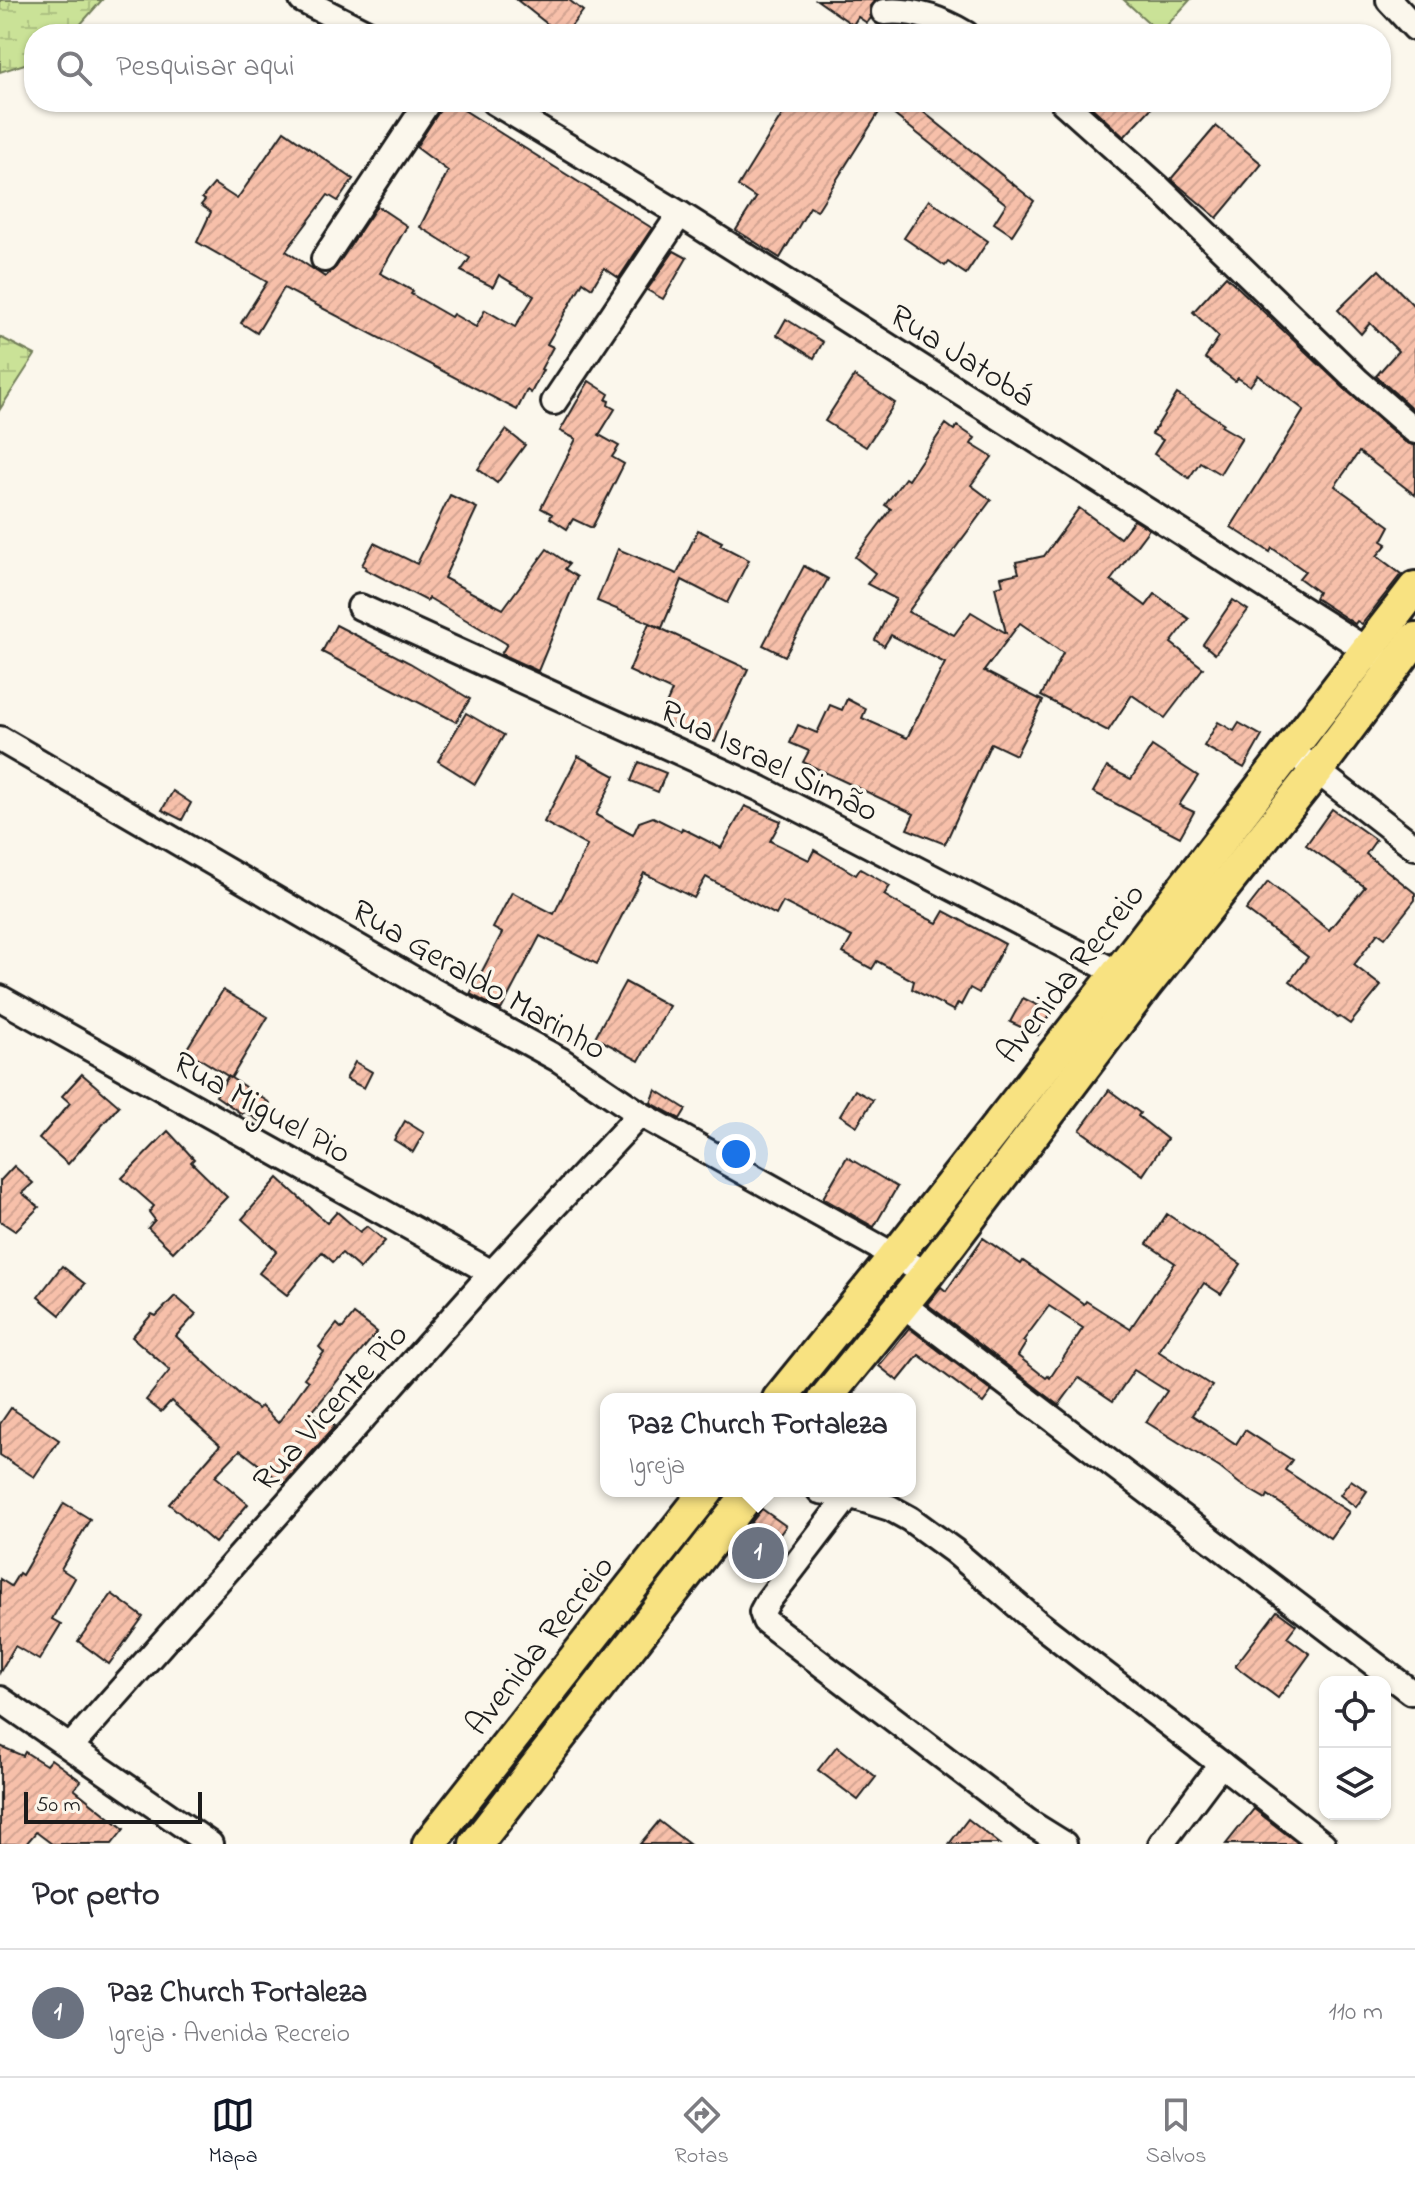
<!DOCTYPE html>
<html lang="pt">
<meta charset="utf-8">
<style>
:root{--surface:#fff;--page:#f2f2f3;--text:#2b2b33;--muted:#7c7c81;--line:#e1e1e2;--accent:#111827}
body{margin:0;font-family:"Indie Flower",sans-serif;background:var(--page);color:var(--text)}
.controls{position:absolute;right:24px;bottom:24px;display:grid;overflow:hidden;border-radius:16px;box-shadow:0 2px 6px #0004}
.controls button{width:72px;height:72px;display:grid;place-items:center;padding:0;border:0;border-bottom:2px solid var(--line);background:var(--surface);color:var(--text);font:40px sans-serif}
.scale{position:absolute;left:24px;bottom:20px;width:178px;box-sizing:border-box;padding-left:8px;border:4px solid #1c1c1c;border-top:0;font-size:22px;line-height:28px;white-space:nowrap;color:#1c1c1c;-webkit-text-stroke:6px #fbf7ec;paint-order:stroke}
.you{position:absolute;left:736px;top:1154px;width:28px;height:28px;margin:-20px;border:6px solid #fff;border-radius:50%;background:#1a73e8;box-shadow:0 0 0 12px #1a73e833}
.badge{display:grid;place-items:center;width:52px;height:52px;border-radius:50%;background:var(--accent);color:#fff;font-size:26px;font-weight:700}
.pin{position:absolute;translate:-50% -50%;border:4px solid #fff;box-shadow:0 2px 8px #0006}
.popup{position:absolute;left:600px;top:1393px;width:316px;height:104px;box-sizing:border-box;display:grid;place-content:center;border-radius:16px;background:var(--surface);filter:drop-shadow(0 2px 6px #0005);font-size:26px;white-space:nowrap;color:var(--muted)}
.popup b{font-size:30px;color:var(--text)}
.popup::after{content:'';position:absolute;left:50%;top:100%;margin-left:-16px;border:16px solid transparent;border-top-color:var(--surface)}
.list{margin:0;padding:0;list-style:none}
h2{display:flex;justify-content:space-between;align-items:center;height:104px;margin:0;padding:0 32px;font-size:34px}
h2 small{font-size:26px;font-weight:400;color:var(--muted)}
.list li{display:grid;grid-template-columns:52px 1fr auto;gap:24px;align-items:center;box-sizing:border-box;height:128px;padding:0 32px;border-top:2px solid var(--line)}
.list b{display:block;font-size:30px;white-space:nowrap}
.list p{margin:0;font-size:26px;white-space:nowrap;color:var(--muted)}
.list em{font-size:26px;font-style:normal;color:var(--muted)}
.icon{flex:none;width:44px;height:44px;fill:none;stroke:currentColor;stroke-width:2;stroke-linecap:round;stroke-linejoin:round}
.map{position:relative;flex:none;width:1415px;height:1844px;overflow:hidden}
.search{position:absolute;background:var(--surface);box-shadow:0 2px 6px #0004;left:24px;right:24px;top:24px;height:88px;display:flex;align-items:center;gap:20px;box-sizing:border-box;padding:0 28px;border-radius:32px;color:var(--muted);font-size:30px}
.sheet{height:232px;background:var(--surface)}
nav{display:flex;justify-content:space-around;align-items:center;box-sizing:border-box;height:112px;border-top:2px solid var(--line);background:var(--surface);font-size:22px;color:var(--muted)}
nav a{display:grid;justify-items:center;gap:4px}
nav .on{color:var(--accent)}
.map>svg:first-child{display:block}
.green{fill:#cae297;stroke:#737f5a;stroke-width:2}
.wetland{fill:url(#wetland-marsh);stroke:#737f5a;stroke-width:2}
.building{fill:url(#building-hatch);stroke:#1c1c1c;stroke-width:2;fill-rule:evenodd}
.lines{fill:none;stroke-linecap:round;stroke-linejoin:round}
.minor-casing{stroke:#1c1c1c;stroke-width:30}
.major-casing{stroke:#1c1c1c;stroke-width:38}
.minor{stroke:#fbf7ec;stroke-width:24}
.major{stroke:#f8e281;stroke-width:32}
.labels{text-anchor:middle;stroke-width:7;stroke-linejoin:round;paint-order:stroke}
.street-label{font-size:34px;fill:#1c1c1c;stroke:#fbf7ec}
</style>
<div class="map">
<svg width="1415" height="1844" viewBox="0 0 1415 1844">
<defs>
<pattern id="wetland-marsh" width="20" height="14" patternUnits="userSpaceOnUse" patternTransform="scale(2)"><rect width="20" height="14" fill="#cae297"/><path d="M1 5h8M5 5V1M11 12h8M15 12V8" fill="none" stroke="#adc182"/></pattern>
<pattern id="building-hatch" width="6" height="6" patternUnits="userSpaceOnUse" patternTransform="scale(2)"><rect width="6" height="6" fill="#f7c0aa"/><path d="M-1 1l2-2M0 6l6-6M5 7l2-2" fill="none" stroke="#d3a492"/></pattern>
</defs>
<rect width="100%" height="100%" fill="#fbf7ec"/>
<filter id="ink" filterUnits="userSpaceOnUse"><feTurbulence type="fractalNoise" baseFrequency=".0125" numOctaves="2"/><feDisplacementMap in="SourceGraphic" scale="16" xChannelSelector="R" yChannelSelector="G"/><feConvolveMatrix kernelMatrix="1 2 1 2 8 2 1 2 1" color-interpolation-filters="sRGB"/></filter>
<g filter="url(#ink)">
<!-- green -->
<path class="green" d="M1124,0h66l-30,33z"/>
<!-- wetland -->
<g class="wetland">
<path d="M0,0h102l-30,34h-38v27l-34,11z"/>
<path d="M0,337l35,18 -35,54z"/>
</g>
<!-- building -->
<g class="building">
<path d="M517,0h52l14,11 -18,23h-5z"/>
<path d="M817,0h58l-5,6 1,12 -4,5 -9,-6 -5,8z"/>
<path d="M443,102h8l201,126 -33,50 -15,-10 -12,20 -9,-6 -36,62 6,3 -12,22 2,1 -12,23 -4,-3 -10,20 -233,-122 -27,45 -16,-10 26,-41 -70,-40 14,-30 -10,-7 4,-5 -3,-2 12,-14 23,15 47,-68 69,48 -15,22 -10,-6 -42,56 39,26 11,-10 41,-61 30,20 -27,47 33,18 -2,3 40,23 2,-3 23,13 9,-17 30,17 19,-31 -35,-21 -6,12 -32,-16 9,-13 -50,-31 28,-56 -32,-24 24,-37z"/>
<path d="M790,102h121l123,99 -22,34 -18,-12 12,-19 -123,-98 -66,105 -7,-4 -30,51 -44,-28 20,-32 -18,-12z"/>
<path d="M1086,102h71l-33,35z"/>
<path d="M1216,126l46,38 -45,54 -46,-39z"/>
<path d="M929,200l59,41 -22,33 -18,-12 -3,4 -41,-28z"/>
<path d="M674,251l13,7 -24,41 -16,-9z"/>
<path d="M1379,270l36,37v104l-39,-35 22,-25 -28,-28 -9,11 -23,-24z"/>
<path d="M1226,276l122,116 57,50 10,4v49l-56,-43 -24,34 55,40 -8,15 5,3 -10,12 24,18 -39,50 -5,-3 -2,3 -40,-26 3,-6 -19,-14 6,-7 -33,-23 -2,4 -39,-25 73,-117 -46,-35 -8,11 -12,-8 -3,3 -30,-23 14,-21 -26,-25z"/>
<path d="M786,319l37,23 -9,16 -37,-23z"/>
<path d="M854,376l41,27 -29,44 -41,-26z"/>
<path d="M589,381l20,13 -3,6 3,1 -1,4 7,4 -16,26 20,11 -7,11 12,7 -32,64 -19,-9 -6,10 -17,-11 2,-4 -11,-6 35,-69 -16,-8z"/>
<path d="M1177,394l46,29 -2,3 21,12 -22,36 -20,-12 -11,16 -35,-24 9,-14 -11,-6z"/>
<path d="M946,424l8,6 3,-4 18,12 -4,6 21,13 -21,28 20,15 -83,112 46,23 17,-23 35,21 -11,-46 8,-2 -2,-8 18,-4 -3,-11 28,-6 35,-48 41,30 14,-18 15,9 -38,51 35,26 9,-12 34,25 -18,24 32,25 -38,50 -33,-23 -24,36 -67,-35 22,-43 -43,-30 -36,48 59,30 -27,54 -25,-12 -46,101 -38,-15 7,-15 -111,-52 6,-11 -19,-8 8,-18 19,8 13,-28 12,5 5,-11 19,10 -4,9 45,20 38,-75 -54,-28 -7,11 -9,-6 21,-41 -29,-15 8,-11 -20,-16 36,-48 -6,-4 20,-27 3,2z"/>
<path d="M506,430l19,15 -28,38 -19,-14z"/>
<path d="M450,495l27,13 -33,70 59,31 44,-60 22,15 -4,5 12,8 -39,94 -37,-17 6,-10 -78,-46 -2,3 -62,-32 1,-2 -4,-2 12,-22 43,21z"/>
<path d="M698,530l24,12 -2,3 29,15 -22,43 -45,-23 -20,48 -65,-27 21,-52 59,25z"/>
<path d="M804,566l24,13 -43,77 -22,-11z"/>
<path d="M1233,600l15,10 -33,44 -12,-10z"/>
<path d="M649,623l99,46 -33,73 -56,-22 13,-29 -43,-20z"/>
<path d="M336,625l74,38 60,36 -14,23 -134,-70z"/>
<path d="M466,713l38,22 -29,49 -37,-23z"/>
<path d="M1218,722l16,9 5,-8 23,13 -18,32 -40,-22z"/>
<path d="M1152,746l46,30 -19,29 15,7 -14,25 -87,-45 14,-25 24,12z"/>
<path d="M578,756l37,20 -19,39 37,20 6,-13 14,-5 28,14 1,-3 39,20 24,-42 36,15 -11,20 39,19 5,-10 42,25 4,-6 30,17 -6,9 22,13 31,15 7,-12 61,33 -26,49 -9,-5 -9,17 -3,-2 -4,8 -42,-22 2,-8 -37,-20 -5,8 -29,-16 9,-16 -69,-35 -7,13 -70,-38 -12,21 -50,-25 -47,91 -57,-28 -39,74 -31,-16 32,-61 -9,-5 19,-36 42,22 33,-68 -43,-24z"/>
<path d="M639,762l27,11 -8,19 -27,-11z"/>
<path d="M173,791l18,12 -9,17 -20,-10z"/>
<path d="M1332,809l44,31 -10,14 49,39v7l-30,38 -7,-5 -24,32 27,21 -31,38 -10,-7 -2,1 -48,-37 18,-24 -62,-47 22,-28 61,48 36,-43 -59,-42z"/>
<path d="M625,982l44,24 -30,55 -44,-24z"/>
<path d="M223,990l45,27 -37,61 -45,-28z"/>
<path d="M1023,998l28,14 -13,23 -28,-13z"/>
<path d="M355,1062l17,10 -8,16 -18,-9z"/>
<path d="M82,1074l37,32 -51,58 -29,-25 31,-36 -8,-7z"/>
<path d="M228,1076l42,27 -11,18 -15,-10 -2,3 -26,-18z"/>
<path d="M656,1090l30,19 -6,10 -29,-16z"/>
<path d="M855,1090l18,10 -16,26 -17,-11z"/>
<path d="M1109,1090l31,23 -2,3 29,23 -24,36 -63,-45z"/>
<path d="M405,1121l19,12 -11,19 -19,-12z"/>
<path d="M168,1131l26,28 -3,3 36,35 -54,55 -25,-24 7,-8 -6,-8 5,-6 -32,-28z"/>
<path d="M847,1157l50,30 -23,40 -51,-29z"/>
<path d="M14,1166l19,17 -11,10 17,14 -24,24 -15,-10v-40z"/>
<path d="M278,1178l49,45 10,-11 23,20 7,-6 18,15 -25,28 -18,-16 -9,9 -11,-10 -35,43 -28,-22 18,-22 -35,-32z"/>
<path d="M1167,1214l74,50 -20,30 -17,-11 -46,68 54,35 -20,29 44,29 9,-14 47,30 -7,10 64,42 -19,26 -62,-43 -2,4 -26,-15 -20,-16 -74,-46 21,-31 -33,-21 -21,31 -34,-23 -20,27 -132,-101 14,-17 5,4 37,-53 38,26 2,-3 61,43 2,-3 44,28 45,-66 -28,-19zM1049,1306l34,22 -33,50 -2,-2 -2,2 -28,-22 8,-13 -3,-2z"/>
<path d="M62,1266l23,18 -25,31 -22,-18z"/>
<path d="M175,1296l21,18 -20,22 2,2 70,64 10,7 3,-3 17,17 30,-42 -4,-3 20,-26 -5,-5 18,-23 5,5 12,-15 23,18 -65,80 23,14 -51,58 -44,-34 -25,26 33,28 -33,39 -46,-39 51,-59 -49,-44 -10,11 -15,-12 24,-30 -38,-33 20,-23 4,2z"/>
<path d="M909,1328l83,63 -9,12 -64,-48 -21,26 -19,-15z"/>
<path d="M11,1408l48,32 -25,37 -34,-22v-31z"/>
<path d="M1351,1480l16,11 -11,16 -16,-12z"/>
<path d="M64,1503l26,16 -29,50 14,9 -23,41 9,5 -22,36 -24,-14 -15,26v-93l11,7 8,-13 3,2z"/>
<path d="M762,1509l24,17 -33,45 -25,-19z"/>
<path d="M112,1594l31,23 -34,47 -31,-23z"/>
<path d="M1277,1611l19,14 -9,12 23,17 -32,44 -43,-32z"/>
<path d="M0,1746l23,10 2,-4 21,13 5,-6 30,22 -7,8 50,40 -12,15h-60l-16,-12 -10,12h-26z"/>
<path d="M837,1746l39,31 -18,23 -40,-30z"/>
<path d="M1254,1809l45,35h-73z"/>
<path d="M968,1819l32,25h-51z"/>
<path d="M659,1821l30,23h-49z"/>
</g>
<g class="lines">
<!-- minor casing -->
<g class="minor-casing">
<g id="minor">
<path d="M302,0l67,34"/>
<path d="M1389,0l26,28"/>
<path d="M884,12c30,-3 57,7 82,22"/>
<path d="M494,102l186,112 699,444"/>
<path d="M1063,102l96,86 199,193 57,50"/>
<path d="M324,259l104,-157"/>
<path d="M554,402l126,-188"/>
<path d="M360,607l401,182 370,191"/>
<path d="M0,739l432,251 128,70 80,54 287,160"/>
<path d="M1303,760l112,87"/>
<path d="M0,998l492,275"/>
<path d="M902,1304l509,388"/>
<path d="M820,1491l29,4"/>
<path d="M0,1699l210,145"/>
<path d="M71,1746l421,-473 148,-159"/>
<path d="M1221,1764l102,80"/>
<path d="M1064,1844l-37,-23 -262,-200 -3,-9 6,-11 81,-106 41,13 20,11 44,32 84,72 183,141 -60,80"/>
</g>
</g>
<!-- major casing -->
<g class="major-casing">
<g id="major">
<path d="M779,1399l117,-144 222,-282 297,-385"/>
<path d="M825,1399l102,-125 217,-287 173,-217 98,-131"/>
<path d="M429,1844l278,-353"/>
<path d="M476,1844l275,-353"/>
</g>
</g>
<!-- minor -->
<use href="#minor" class="minor"/>
<!-- major -->
<use href="#major" class="major"/>
</g>
</g>
<g class="labels">
<!-- street labels -->
<g class="street-label">
<text transform="translate(963 354) rotate(32)" y="12">Rua Jatobá</text>
<text transform="translate(770 759) rotate(26)" y="12">Rua Israel Simão</text>
<text transform="translate(1069 972) rotate(-52)" y="12">Avenida Recreio</text>
<text transform="translate(480 978) rotate(30)" y="12">Rua Geraldo Marinho</text>
<text transform="translate(263 1106) rotate(29)" y="12">Rua Miguel Pio</text>
<text transform="translate(329 1406) rotate(-48)" y="12">Rua Vicente Pio</text>
<text transform="translate(538 1644) rotate(-52)" y="12">Avenida Recreio</text>
</g>
</g>
</svg>
<div class="controls">
<button><svg class="icon" aria-label="locate" viewBox="0 0 24 24"><circle cx="12" cy="12" r="6"/><path d="M12 2v4M12 18v4M2 12h4M18 12h4"/></svg></button>
<button><svg class="icon" aria-label="layers" viewBox="0 0 24 24"><path d="M12 4l9 5-9 5-9-5zM3 14l9 5 9-5"/></svg></button>
</div>
<div class="scale">50 m</div>
<div class="you"></div>
<div class="pin badge" style="left:758px;top:1553px;background:#6b7280">1</div>
<div class="popup"><b>Paz Church Fortaleza</b>Igreja</div>
<div class="search"><svg class="icon" aria-label="search" viewBox="0 0 24 24"><circle cx="10" cy="10" r="6"/><path d="M15 15l6 6"/></svg>Pesquisar aqui</div>
</div>
<section class="sheet">
<h2>Por perto<small></small></h2>
<ul class="list">
<li><span class="badge" style="background:#6b7280">1</span><div><b>Paz Church Fortaleza</b><p>Igreja · Avenida Recreio</p></div><em>110 m</em></li>
</ul>
</section>
<nav>
<a class="on"><svg class="icon" aria-label="map" viewBox="0 0 24 24"><path d="M3 6l6-2 6 2 6-2v14l-6 2-6-2-6 2zM9 4v14M15 6v14"/></svg>Mapa</a>
<a><svg class="icon" aria-label="directions" viewBox="0 0 24 24"><path d="M12 3l9 9-9 9-9-9zM9 14v-3h6M13 9l2 2-2 2"/></svg>Rotas</a>
<a><svg class="icon" aria-label="saved" viewBox="0 0 24 24"><path d="M7 4h10v16l-5-4-5 4z"/></svg>Salvos</a>
</nav>
